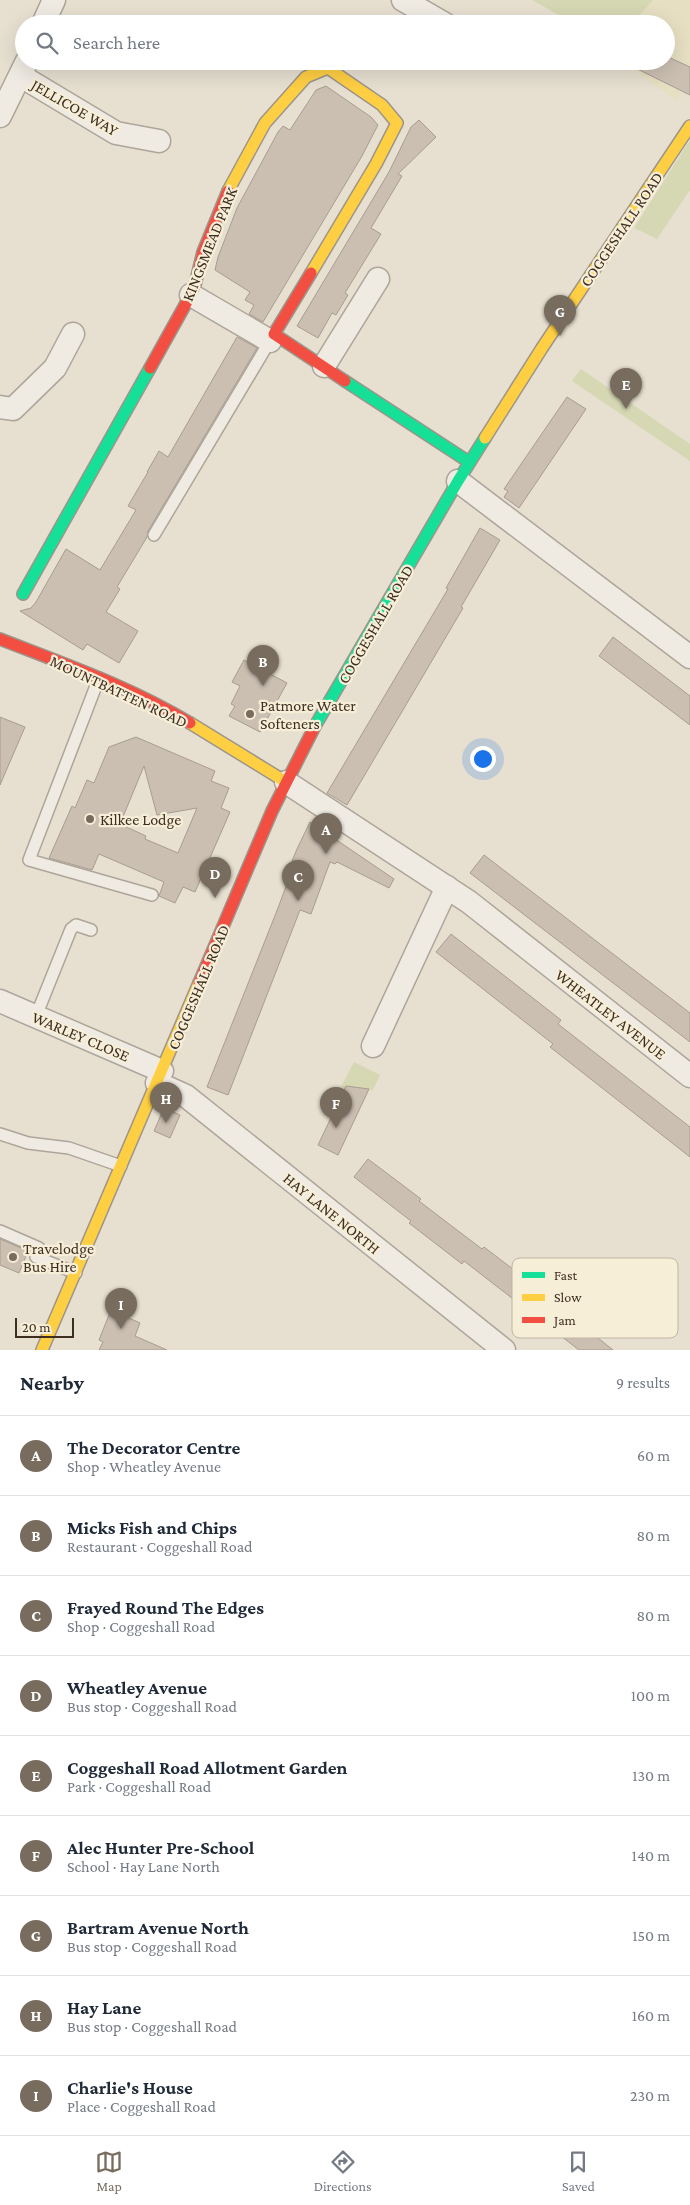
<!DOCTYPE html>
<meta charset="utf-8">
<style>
:root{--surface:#fff;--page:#f2f2f3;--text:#1f2937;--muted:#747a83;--line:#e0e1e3;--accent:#786c5e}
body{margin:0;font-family:"Crimson Pro",serif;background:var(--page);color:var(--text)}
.scale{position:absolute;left:15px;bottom:12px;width:59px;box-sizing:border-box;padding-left:5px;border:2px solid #3d2e20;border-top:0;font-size:14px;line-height:18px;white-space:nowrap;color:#3d2e20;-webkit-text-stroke:4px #f7eed8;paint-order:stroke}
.you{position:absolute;left:482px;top:758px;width:18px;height:18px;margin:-12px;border:4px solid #fff;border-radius:50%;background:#1a73e8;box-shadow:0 0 0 8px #1a73e833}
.badge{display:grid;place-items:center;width:32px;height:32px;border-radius:50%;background:var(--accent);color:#fff;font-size:16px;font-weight:700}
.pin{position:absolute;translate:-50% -41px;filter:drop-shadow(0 1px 2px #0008)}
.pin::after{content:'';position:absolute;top:26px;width:18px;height:15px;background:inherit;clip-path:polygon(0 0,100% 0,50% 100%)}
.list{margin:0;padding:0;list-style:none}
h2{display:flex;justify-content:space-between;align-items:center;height:65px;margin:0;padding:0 20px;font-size:21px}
h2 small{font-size:16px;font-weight:400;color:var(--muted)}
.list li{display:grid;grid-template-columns:32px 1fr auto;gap:15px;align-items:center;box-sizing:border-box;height:80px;padding:0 20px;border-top:1px solid var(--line)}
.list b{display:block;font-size:19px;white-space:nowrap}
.list p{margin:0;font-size:16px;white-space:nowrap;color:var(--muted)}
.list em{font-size:16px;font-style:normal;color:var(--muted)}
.icon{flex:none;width:28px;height:28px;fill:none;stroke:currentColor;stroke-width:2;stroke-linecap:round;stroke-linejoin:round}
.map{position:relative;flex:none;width:690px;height:1350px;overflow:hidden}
.search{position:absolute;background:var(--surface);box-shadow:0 5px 20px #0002;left:15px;right:15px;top:15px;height:55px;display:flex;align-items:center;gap:12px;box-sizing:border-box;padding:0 18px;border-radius:28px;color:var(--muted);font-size:19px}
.sheet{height:785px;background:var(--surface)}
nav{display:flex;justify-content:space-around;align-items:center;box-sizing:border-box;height:70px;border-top:1px solid var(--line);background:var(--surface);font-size:14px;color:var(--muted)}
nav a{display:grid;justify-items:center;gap:2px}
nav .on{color:var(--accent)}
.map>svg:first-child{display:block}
.farmland{fill:#e6dfc2}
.green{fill:#d6d7b3}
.building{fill:#cbbfb2;stroke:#a89c90;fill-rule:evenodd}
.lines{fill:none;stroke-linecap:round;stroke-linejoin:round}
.lane-casing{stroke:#ada599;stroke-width:14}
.street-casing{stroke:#ada599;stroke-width:25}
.fast-casing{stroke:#9c958a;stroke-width:14}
.slow-casing{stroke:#9c958a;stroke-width:14}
.jam-casing{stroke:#9c958a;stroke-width:14}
.lane{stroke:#efebe3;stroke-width:11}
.street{stroke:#efebe3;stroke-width:22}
.fast{stroke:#16e098;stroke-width:11}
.slow{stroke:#ffcf43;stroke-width:11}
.jam{stroke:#f24e42;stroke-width:11}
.poi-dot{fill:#786c5e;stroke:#f7eed8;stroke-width:2}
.labels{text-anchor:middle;stroke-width:4.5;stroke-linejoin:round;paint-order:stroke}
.street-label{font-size:16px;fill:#3d2e20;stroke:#f7eed8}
.poi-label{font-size:16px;fill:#3d2e20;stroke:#f7eed8;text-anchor:start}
.key{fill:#f7eed8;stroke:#bfb4a1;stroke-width:1}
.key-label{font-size:14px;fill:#3d2e20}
</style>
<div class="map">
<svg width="690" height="1350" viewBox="0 0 690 1350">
<rect width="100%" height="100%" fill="#e7e0d1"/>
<!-- farmland -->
<path class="farmland" d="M538,0h152v79l-14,22 -54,-40h44v-37h-95z"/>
<!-- green -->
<g class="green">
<path d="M532,0h121l-22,24h-56z"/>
<path d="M690,140v50l-33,49 -23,-11z"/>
<path d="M581,369l109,75v17l-118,-80z"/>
<path d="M354,1062l26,13 -7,15 -26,-4 -2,3 -4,-2z"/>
</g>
<!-- building -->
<g class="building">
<path d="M666,56l24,11v28l-69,-34h45z"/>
<path d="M326,86l45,31 7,8 -16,31 -99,166 -14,-8 5,-9 -9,-5 5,-8 -35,-22 3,-13 19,-49 41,-76 5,-6 7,4 26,-40z"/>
<path d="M419,120l17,17 -38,37 4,2 -31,52 10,6 -36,59 3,2 -12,20 -4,-2 -14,25 -21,-12 92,-154 22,-45z"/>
<path d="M237,337l20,11 -109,183 -1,6 -30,50 3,2 -14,23 32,19 -19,32 -32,-19 -4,6 -63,-39 11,-3 5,-6 30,-53 34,21 36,-60 -8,-4 20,-34h-1l12,-21 9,6z"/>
<path d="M567,397l19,12 -67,99 -15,-11 4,-6 -4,-2z"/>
<path d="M480,528l20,12 -39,67 2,1 -116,197 -20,-12 121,-204 -2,-1z"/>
<path d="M613,637l77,59v29l-91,-69z"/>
<path d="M244,660l43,23 -27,49 -31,-16 6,-10 -4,-2 9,-18 -8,-4z"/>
<path d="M0,717l25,10 -25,58z"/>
<path d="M136,737l79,34 -4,10 18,7 -8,20 9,4 -35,80 -12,-5 -8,16 -16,-7 5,-14 -65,-28 -7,16 -43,-12 23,-52 3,2 12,-28 7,3 15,-36zM144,766l13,49 40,-7 -19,45 -33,-14 1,-3 -26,-12z"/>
<path d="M310,822l84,57 -5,9 -52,-26 -2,2 -5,-2 -19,52 -11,-4 -72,185 -21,-8 71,-179 17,-46 -3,-1 5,-12z"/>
<path d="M484,855l206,158v29l-220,-169z"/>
<path d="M451,934l110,86 -3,4 132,103v30l-140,-110 3,-3 -117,-92z"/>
<path d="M346,1086l23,3 -31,66 -20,-10z"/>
<path d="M164,1108l16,7 -10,23 -16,-7z"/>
<path d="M368,1159l53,40 -2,2 30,23 33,25 2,-2 111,85 -2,2 20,16h-34l-115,-89 -2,3 -53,-41 2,-2 -57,-44z"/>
<path d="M0,1239l28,12 -9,22 -19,-8z"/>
<path d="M111,1310l29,13 -5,13 32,14h-68l4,-8 -4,-2z"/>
</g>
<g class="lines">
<!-- lane casing -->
<g class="lane-casing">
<g id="lane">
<path d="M154,535l117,-196"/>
<path d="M99,678l-70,182 123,35"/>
<path d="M36,1016l35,-87 5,-4 15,5"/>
<path d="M0,1134l28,9 41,5 52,18"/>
<path d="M0,1231l39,17 -3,9 40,16"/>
</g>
</g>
<!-- street casing -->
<g class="street-casing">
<g id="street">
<path d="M403,0l42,24"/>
<path d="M43,24l11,-24"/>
<path d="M21,76l95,57 43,8"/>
<path d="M0,116l27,-55"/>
<path d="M191,295l79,46"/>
<path d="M324,366l54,-87"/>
<path d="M0,407l13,2 42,-41 18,-34"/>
<path d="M458,481l232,176"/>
<path d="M286,782l183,120 221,174"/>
<path d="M0,1001l162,70"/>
<path d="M373,1046l74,-159"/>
<path d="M157,1083l29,13 318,254"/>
</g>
</g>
<!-- fast casing -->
<g class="fast-casing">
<g id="fast">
<path d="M345,381l124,81"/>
<path d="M23,594l127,-226"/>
<path d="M315,726l143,-245 27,-43"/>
</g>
</g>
<!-- slow casing -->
<g class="slow-casing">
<g id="slow">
<path d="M228,191l37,-68 41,-46 22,-9 54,37 15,18 -21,41 -65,109"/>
<path d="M485,438l57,-90 148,-222"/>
<path d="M190,723l96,59"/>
<path d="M42,1350l157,-367"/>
</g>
</g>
<!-- jam casing -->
<g class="jam-casing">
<g id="jam">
<path d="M311,273l-37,61 71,47"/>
<path d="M150,368l44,-79 9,-37 25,-61"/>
<path d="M0,639c64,25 131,48 190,84"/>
<path d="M199,983l73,-172 43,-85"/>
</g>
</g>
<!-- lane -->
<use href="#lane" class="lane"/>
<!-- street -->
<use href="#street" class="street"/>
<!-- fast -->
<use href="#fast" class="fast"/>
<!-- slow -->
<use href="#slow" class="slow"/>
<!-- jam -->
<use href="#jam" class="jam"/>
</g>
<!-- markers -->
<g class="poi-dot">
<circle cx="250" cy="714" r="5"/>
<circle cx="90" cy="819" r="5"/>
<circle cx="13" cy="1257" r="5"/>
</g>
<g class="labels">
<!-- street labels -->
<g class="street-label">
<text transform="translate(75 107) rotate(30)" y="6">JELLICOE WAY</text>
<text transform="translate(621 229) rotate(-56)" y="6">COGGESHALL ROAD</text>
<text transform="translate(209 244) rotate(-68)" y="6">KINGSMEAD PARK</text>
<text transform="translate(375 624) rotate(-60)" y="6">COGGESHALL ROAD</text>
<text transform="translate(119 691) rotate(25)" y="6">MOUNTBATTEN ROAD</text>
<text transform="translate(198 987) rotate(-67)" y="6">COGGESHALL ROAD</text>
<text transform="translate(611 1014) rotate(38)" y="6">WHEATLEY AVENUE</text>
<text transform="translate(81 1036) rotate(23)" y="6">WARLEY CLOSE</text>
<text transform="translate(332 1213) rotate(39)" y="6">HAY LANE NORTH</text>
</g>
<!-- poi labels -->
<g class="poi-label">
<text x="260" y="711">Patmore Water<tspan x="260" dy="18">Softeners</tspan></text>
<text x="100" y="825">Kilkee Lodge</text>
<text x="23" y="1254">Travelodge<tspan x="23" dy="18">Bus Hire</tspan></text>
</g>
</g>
<!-- legend -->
<rect x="512" y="1258" width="166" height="80" rx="8" class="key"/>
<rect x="522" y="1272" width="23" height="6" fill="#16e098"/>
<rect x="522" y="1294" width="23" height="7" fill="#ffcf43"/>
<rect x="522" y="1317" width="23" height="6" fill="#f24e42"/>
<g class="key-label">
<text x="554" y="1280">Fast</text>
<text x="554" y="1302">Slow</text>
<text x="554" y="1325">Jam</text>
</g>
</svg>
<div class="scale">20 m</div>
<div class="you"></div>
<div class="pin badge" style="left:326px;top:854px">A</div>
<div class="pin badge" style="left:263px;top:686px">B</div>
<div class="pin badge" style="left:298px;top:901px">C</div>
<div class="pin badge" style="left:215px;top:898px">D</div>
<div class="pin badge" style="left:626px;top:409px">E</div>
<div class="pin badge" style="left:336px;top:1128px">F</div>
<div class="pin badge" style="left:560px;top:336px">G</div>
<div class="pin badge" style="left:166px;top:1123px">H</div>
<div class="pin badge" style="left:121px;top:1329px">I</div>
<div class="search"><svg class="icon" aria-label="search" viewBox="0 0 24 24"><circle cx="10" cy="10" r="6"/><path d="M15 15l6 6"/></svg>Search here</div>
</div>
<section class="sheet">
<h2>Nearby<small>9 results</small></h2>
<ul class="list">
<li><span class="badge">A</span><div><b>The Decorator Centre</b><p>Shop · Wheatley Avenue</p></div><em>60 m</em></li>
<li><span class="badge">B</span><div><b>Micks Fish and Chips</b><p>Restaurant · Coggeshall Road</p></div><em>80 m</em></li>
<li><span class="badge">C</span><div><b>Frayed Round The Edges</b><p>Shop · Coggeshall Road</p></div><em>80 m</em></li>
<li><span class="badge">D</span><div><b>Wheatley Avenue</b><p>Bus stop · Coggeshall Road</p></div><em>100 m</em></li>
<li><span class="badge">E</span><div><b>Coggeshall Road Allotment Garden</b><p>Park · Coggeshall Road</p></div><em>130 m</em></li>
<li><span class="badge">F</span><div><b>Alec Hunter Pre-School</b><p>School · Hay Lane North</p></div><em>140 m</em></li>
<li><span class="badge">G</span><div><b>Bartram Avenue North</b><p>Bus stop · Coggeshall Road</p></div><em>150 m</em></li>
<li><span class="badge">H</span><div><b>Hay Lane</b><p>Bus stop · Coggeshall Road</p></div><em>160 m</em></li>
<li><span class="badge">I</span><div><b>Charlie's House</b><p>Place · Coggeshall Road</p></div><em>230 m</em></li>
</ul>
</section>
<nav>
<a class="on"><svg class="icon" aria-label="map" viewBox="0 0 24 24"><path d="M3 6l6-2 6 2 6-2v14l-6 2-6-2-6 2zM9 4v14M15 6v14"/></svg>Map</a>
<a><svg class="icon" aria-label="directions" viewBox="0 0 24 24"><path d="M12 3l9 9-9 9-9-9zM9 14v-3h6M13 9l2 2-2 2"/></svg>Directions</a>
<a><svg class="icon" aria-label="saved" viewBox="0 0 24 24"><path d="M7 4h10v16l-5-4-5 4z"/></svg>Saved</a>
</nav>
